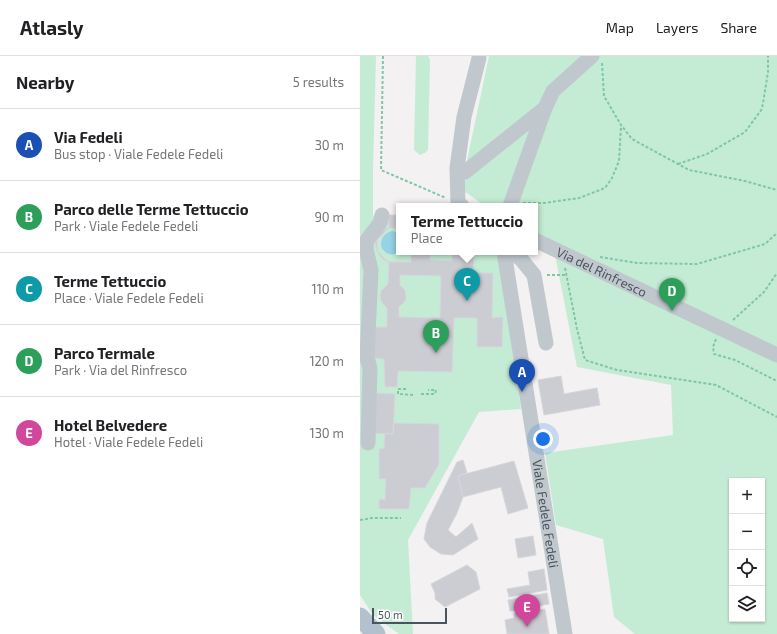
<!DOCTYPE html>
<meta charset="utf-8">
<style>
:root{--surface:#fff;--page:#f2f2f2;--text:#202124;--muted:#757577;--line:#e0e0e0;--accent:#2a72d4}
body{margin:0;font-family:"Exo 2",sans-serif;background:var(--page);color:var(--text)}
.controls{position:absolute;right:12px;bottom:12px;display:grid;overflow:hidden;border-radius:0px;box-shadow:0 1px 3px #0004}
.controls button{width:36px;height:36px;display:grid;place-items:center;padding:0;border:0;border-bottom:1px solid var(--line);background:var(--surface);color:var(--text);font:20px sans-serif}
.scale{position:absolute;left:12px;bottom:10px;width:75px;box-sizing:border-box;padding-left:4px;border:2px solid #4a545d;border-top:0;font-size:11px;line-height:14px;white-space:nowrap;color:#4a545d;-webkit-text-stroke:3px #fff;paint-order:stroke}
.you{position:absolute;left:183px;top:383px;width:14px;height:14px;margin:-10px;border:3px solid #fff;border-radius:50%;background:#1a73e8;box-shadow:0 0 0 6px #1a73e833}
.badge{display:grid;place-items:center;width:26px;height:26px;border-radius:50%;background:var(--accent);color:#fff;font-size:13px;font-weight:700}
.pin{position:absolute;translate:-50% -33px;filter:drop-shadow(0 1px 2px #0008)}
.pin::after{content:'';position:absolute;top:21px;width:14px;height:12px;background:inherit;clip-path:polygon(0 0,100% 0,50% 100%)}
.popup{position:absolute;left:36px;top:147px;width:142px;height:52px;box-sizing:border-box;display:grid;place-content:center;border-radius:0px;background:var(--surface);filter:drop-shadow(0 1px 3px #0005);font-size:13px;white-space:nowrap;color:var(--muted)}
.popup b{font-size:15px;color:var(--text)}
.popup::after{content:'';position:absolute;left:50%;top:100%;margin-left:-8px;border:8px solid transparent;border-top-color:var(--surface)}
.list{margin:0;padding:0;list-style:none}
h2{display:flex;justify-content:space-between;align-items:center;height:52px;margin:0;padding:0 16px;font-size:17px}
h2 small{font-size:13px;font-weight:400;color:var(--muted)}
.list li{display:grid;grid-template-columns:26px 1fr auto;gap:12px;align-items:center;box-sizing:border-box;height:72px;padding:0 16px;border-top:1px solid var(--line)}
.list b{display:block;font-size:15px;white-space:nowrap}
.list p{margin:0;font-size:13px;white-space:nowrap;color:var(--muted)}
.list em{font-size:13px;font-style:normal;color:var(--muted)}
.icon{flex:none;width:22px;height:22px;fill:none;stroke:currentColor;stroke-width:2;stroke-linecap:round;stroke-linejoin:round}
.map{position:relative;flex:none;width:417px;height:578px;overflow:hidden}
header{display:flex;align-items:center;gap:24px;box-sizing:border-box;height:56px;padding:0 20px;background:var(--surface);border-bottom:1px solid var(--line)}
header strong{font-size:19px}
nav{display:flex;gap:22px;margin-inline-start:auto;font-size:14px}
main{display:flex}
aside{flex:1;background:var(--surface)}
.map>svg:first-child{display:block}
.green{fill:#c4ecd4;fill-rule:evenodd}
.water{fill:#95d3e5}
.building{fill:#cbcdd3;stroke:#d5d7dc;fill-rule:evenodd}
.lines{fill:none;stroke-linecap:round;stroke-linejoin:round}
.path{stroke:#7fc7a4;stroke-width:2;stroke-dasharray:3 2;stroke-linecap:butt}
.minor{stroke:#c0c8ce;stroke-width:15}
.major{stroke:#b3c0cd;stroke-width:19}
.labels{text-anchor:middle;stroke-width:3;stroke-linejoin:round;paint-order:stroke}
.street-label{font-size:13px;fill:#4a545d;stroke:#fff}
</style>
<header>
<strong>Atlasly</strong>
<nav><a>Map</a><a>Layers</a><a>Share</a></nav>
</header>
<main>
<aside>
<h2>Nearby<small>5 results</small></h2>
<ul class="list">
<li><span class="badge" style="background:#1a4fb4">A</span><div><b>Via Fedeli</b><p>Bus stop · Viale Fedele Fedeli</p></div><em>30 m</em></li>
<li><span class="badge" style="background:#2e9e5b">B</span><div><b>Parco delle Terme Tettuccio</b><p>Park · Viale Fedele Fedeli</p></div><em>90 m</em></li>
<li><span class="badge" style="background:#0f9aa8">C</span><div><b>Terme Tettuccio</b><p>Place · Viale Fedele Fedeli</p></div><em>110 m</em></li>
<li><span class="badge" style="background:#2e9e5b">D</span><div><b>Parco Termale</b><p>Park · Via del Rinfresco</p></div><em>120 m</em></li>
<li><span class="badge" style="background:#d1479c">E</span><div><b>Hotel Belvedere</b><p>Hotel · Viale Fedele Fedeli</p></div><em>130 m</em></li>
</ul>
</aside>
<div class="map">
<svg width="417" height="578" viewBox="0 0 417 578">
<rect width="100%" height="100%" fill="#f3f1f1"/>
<!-- green -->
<g class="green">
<path d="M0,0h16l-3,114v46h26v36h98l8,45 16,112 -42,3 -71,128 5,94h-14l-26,-19 -13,-20z"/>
<path d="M56,0h12l2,4 -2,90 -3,3 -5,2 -6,-5z"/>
<path d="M129,0h288v578h-142l-21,-17 -11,-78 -47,-14 -11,-72 128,-18 -2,-50 -94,-18 -22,-112 -20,-26v-23h-50l-24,-17zM372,425h30v138h-30z"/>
</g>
<!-- water -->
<path class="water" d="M32,175l7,2v19h1c-8,5 -16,2 -19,-6 0,-9 4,-13 11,-15z"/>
<!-- building -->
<g class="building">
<path d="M28,159h11v13h-10l-11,11 -1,4 1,8 5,6 4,4 4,1h20v-7l-6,-3h25v8l22,1v-9h22l-1,21h20l-1,45 11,-1 -1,30h-25v-29h-23l-2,54 -54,-1 -1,16h-12l-1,-28 -13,-1v-31h16v-19l-3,-3 -3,-4 -1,-5 1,-5 7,-7 1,-21 -5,-3 -4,-4 -3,-5 -2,-8 3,-6 4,-5 7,-5zM40,219l41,1 -1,42 -41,-1v-10l6,-6 1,-3 -1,-8 -5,-5z"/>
<path d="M201,320l3,18 33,-6 3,17 -56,10 -6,-35z"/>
<path d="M13,337l22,1 -2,40 -21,-1z"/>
<path d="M34,367l45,1v40l-14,24h-14l-2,21h-30v-10l6,1 1,-21h-7v-30l5,-1 1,-15 8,1z"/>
<path d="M103,404l4,13 -9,3 5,21 -6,16 -9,17 8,7 16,-14 6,16 -25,16 -12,-1 -11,-7 -6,-8 3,-16 30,-61z"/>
<path d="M154,405l14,47 -20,6 -7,-27 -38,10 -5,-21z"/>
<path d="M173,480l3,19 -18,3 -3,-19z"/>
<path d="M107,509l9,7 4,17 -35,18 -10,-8v-6l-4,-9z"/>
<path d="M184,513l3,21 -38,7 -2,-8 23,-4 -2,-13z"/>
<path d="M187,537l2,11 -39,7 -2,-11z"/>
<path d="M185,553l4,25h-42l-2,-14 9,-2v-4z"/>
</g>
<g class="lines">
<!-- path -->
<g class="path">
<path d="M23,0l-2,114 65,28"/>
<path d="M242,7l2,33 17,29 11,14 57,31 56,11 32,9"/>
<path d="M318,108l29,-10 38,-22 17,-23 6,-37v-16"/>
<path d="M163,147h21l35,-5 26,-10 7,-10 7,-17 2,-35"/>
<path d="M240,201l37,6 60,1 68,-20 12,-11"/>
<path d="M205,212l12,61 8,31 32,10 99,15 61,32"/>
<path d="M187,219h19"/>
<path d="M373,264l31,-28 13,-19"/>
<path d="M356,283l-3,8 1,7 21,6 42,21"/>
<path d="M46,333h-8v5l16,1"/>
<path d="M61,338h14l1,-4h-8"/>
<path d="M0,464l12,-2h29"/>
</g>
<!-- minor -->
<g class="minor">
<path d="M105,116l80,-64"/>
<path d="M102,150l-4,-2 -1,-36 7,-51 15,-59"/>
<path d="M150,150l35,-98 8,-17 39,-35"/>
<path id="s1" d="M175,184l242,115"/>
<path id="s2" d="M144,196l61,382"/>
<path d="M151,196l10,7 13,16 12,68"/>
<path d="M8,387l2,-75 -3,-10 4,-88 -5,-21 1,-9 13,-17 2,-8"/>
</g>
<!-- major -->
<path class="major" d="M0,561l16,17"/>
</g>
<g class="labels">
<!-- street labels -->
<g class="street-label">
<text dy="5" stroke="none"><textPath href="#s1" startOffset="74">Via del Rinfresco</textPath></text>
<text dy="5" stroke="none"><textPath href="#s2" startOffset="265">Viale Fedele Fedeli</textPath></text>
</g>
</g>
</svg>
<div class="controls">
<button>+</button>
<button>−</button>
<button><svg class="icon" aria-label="locate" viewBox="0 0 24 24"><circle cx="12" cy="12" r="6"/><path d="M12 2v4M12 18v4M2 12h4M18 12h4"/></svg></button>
<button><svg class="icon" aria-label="layers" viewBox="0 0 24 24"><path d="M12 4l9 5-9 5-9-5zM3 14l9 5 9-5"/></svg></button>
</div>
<div class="scale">50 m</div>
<div class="you"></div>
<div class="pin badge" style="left:162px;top:336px;background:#1a4fb4">A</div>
<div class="pin badge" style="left:76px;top:297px;background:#2e9e5b">B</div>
<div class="pin badge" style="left:107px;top:245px;background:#0f9aa8">C</div>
<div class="popup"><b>Terme Tettuccio</b>Place</div>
<div class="pin badge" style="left:312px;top:255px;background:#2e9e5b">D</div>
<div class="pin badge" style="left:167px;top:571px;background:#d1479c">E</div>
</div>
</main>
